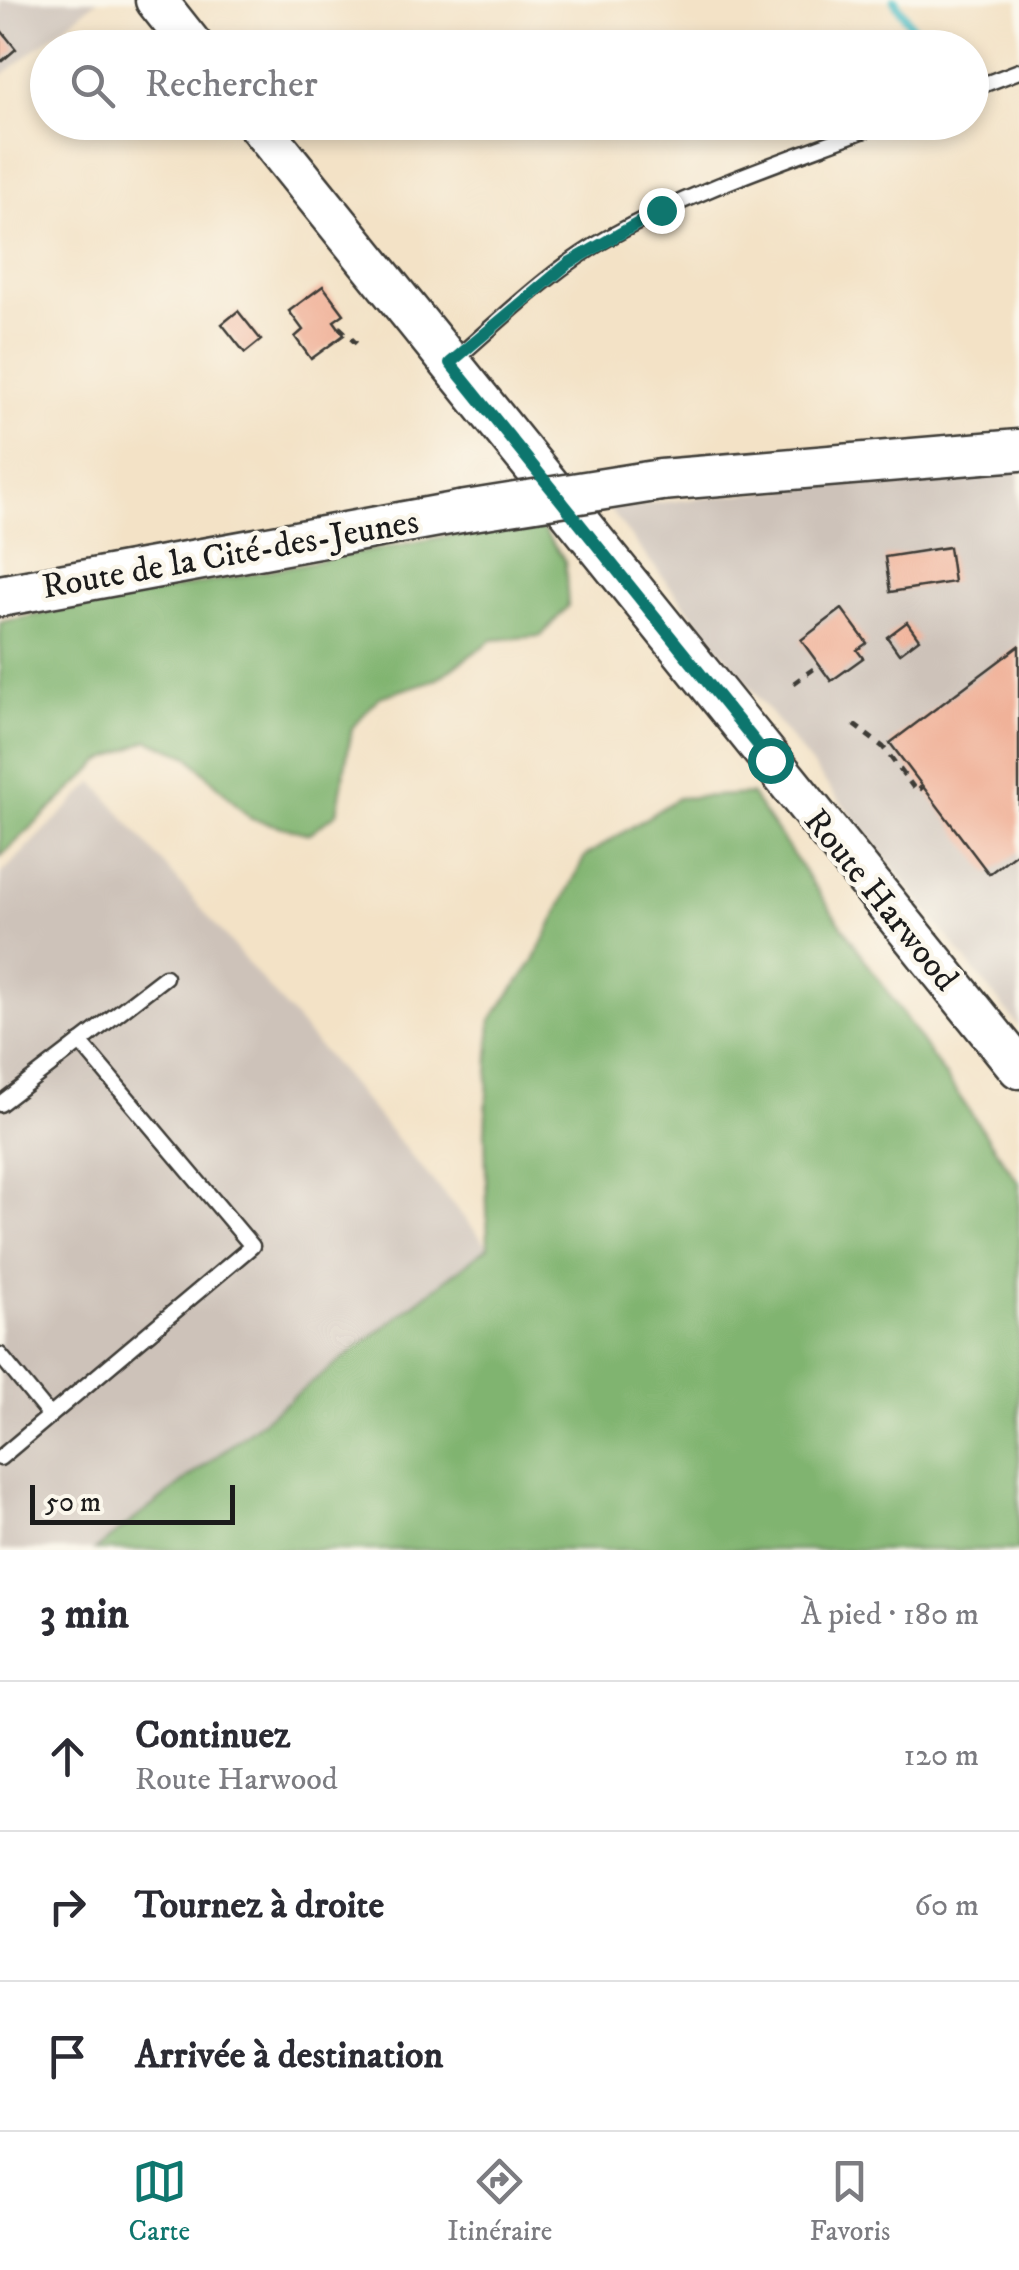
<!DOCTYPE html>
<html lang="fr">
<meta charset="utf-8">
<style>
:root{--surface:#fff;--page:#f7f7f7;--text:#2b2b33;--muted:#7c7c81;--line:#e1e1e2;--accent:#0f766e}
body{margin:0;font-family:"IM FELL DW Pica",serif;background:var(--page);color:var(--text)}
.scale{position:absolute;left:30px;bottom:25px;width:205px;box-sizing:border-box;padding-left:10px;border:5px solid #1c1c1c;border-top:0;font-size:28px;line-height:35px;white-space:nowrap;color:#1c1c1c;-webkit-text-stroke:8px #fbf7ec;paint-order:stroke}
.stop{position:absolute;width:30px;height:30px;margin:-22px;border:8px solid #0f766e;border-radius:50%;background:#fff}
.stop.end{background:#0f766e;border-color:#fff;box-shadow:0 2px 10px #0008}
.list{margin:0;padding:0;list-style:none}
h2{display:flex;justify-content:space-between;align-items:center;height:130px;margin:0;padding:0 40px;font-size:42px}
h2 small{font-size:32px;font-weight:400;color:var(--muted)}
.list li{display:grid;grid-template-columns:65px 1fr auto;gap:30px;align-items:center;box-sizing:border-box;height:150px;padding:0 40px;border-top:2px solid var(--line)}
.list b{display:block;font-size:38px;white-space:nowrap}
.list p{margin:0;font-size:32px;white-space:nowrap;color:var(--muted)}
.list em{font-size:32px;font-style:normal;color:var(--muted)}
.icon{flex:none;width:55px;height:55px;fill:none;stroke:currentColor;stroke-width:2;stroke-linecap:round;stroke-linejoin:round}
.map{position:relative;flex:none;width:1019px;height:1550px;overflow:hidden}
.search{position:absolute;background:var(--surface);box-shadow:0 5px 15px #0003;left:30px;right:30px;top:30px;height:110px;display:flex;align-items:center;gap:25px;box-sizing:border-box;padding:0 35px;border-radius:55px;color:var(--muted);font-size:38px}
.sheet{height:580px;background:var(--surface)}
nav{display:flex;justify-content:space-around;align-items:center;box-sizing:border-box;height:140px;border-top:2px solid var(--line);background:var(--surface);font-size:28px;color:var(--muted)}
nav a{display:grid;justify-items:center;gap:5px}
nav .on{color:var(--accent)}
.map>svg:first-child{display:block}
.industrial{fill:#cdc2b9}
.forest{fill:#80b46f;stroke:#4e6846;stroke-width:2.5}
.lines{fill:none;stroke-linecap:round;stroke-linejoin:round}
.stream{stroke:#4fbec5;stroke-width:9}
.building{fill:#f0b198}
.service-casing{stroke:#3c3a36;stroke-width:19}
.secondary-casing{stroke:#3c3a36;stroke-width:45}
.path{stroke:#3c3a36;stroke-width:5;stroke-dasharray:8 8;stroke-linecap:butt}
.service{stroke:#fff;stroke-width:14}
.secondary{stroke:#fff;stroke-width:40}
.secondary-bridge-casing{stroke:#3c3a36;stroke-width:45;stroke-linecap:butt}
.secondary-bridge{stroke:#fff;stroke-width:40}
.route{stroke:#0f766e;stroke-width:12}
.labels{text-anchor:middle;stroke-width:9;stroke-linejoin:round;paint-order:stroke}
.street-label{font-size:35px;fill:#1c1c1c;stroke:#fbf7ec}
</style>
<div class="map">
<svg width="1019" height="1550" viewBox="0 0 1019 1550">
<rect width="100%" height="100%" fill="#fbf7ec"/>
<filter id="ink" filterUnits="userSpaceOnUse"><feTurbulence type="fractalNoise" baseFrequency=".01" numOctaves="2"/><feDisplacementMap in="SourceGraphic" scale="20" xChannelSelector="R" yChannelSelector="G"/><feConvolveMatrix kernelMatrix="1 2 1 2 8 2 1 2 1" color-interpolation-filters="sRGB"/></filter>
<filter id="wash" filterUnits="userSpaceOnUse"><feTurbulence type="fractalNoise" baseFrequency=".0048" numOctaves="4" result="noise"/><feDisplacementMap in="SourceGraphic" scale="40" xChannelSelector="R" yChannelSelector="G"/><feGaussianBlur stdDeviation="2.25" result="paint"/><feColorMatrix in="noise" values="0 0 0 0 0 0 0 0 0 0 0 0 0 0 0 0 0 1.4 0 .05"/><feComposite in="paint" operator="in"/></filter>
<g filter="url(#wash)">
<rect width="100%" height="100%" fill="#f3e2c6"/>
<!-- industrial -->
<g class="industrial">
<path d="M0,0h98l-98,77z"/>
<path d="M1019,465v562l-411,-519z"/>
<path d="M94,782l394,464 -393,304h-95v-675z"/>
</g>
<!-- forest -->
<g class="forest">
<path d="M535,519l30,42 3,45 -27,30 -49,4 -55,39 -58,18 -27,31 -15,85 -28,21 -58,-15 -64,-64 -39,-15 -46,21 -102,96v-235z"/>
<path d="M751,794l268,389v367h-924l393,-303 -3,-115 6,-112 43,-59 51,-105 93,-58z"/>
</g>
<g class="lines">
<!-- stream -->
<path class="stream" d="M894,0l32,48"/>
</g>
<g id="blocks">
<!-- building -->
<g class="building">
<path d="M0,29l16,20 -14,12 -2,-2z"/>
<path d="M323,286l21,28 -10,7 10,14 -33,24 -16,-22 8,-7 -14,-19z"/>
<path d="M238,311l23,29 -16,13 -23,-29z"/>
<path d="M949,547l5,35 -64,10 -5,-35z"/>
<path d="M842,609l25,34 -10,7 6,8 -32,23 -30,-41z"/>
<path d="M907,622l12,17 -20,15 -12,-17z"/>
<path d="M1019,646v205l-30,23 -99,-131z"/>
</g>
</g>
</g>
<g filter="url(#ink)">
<use href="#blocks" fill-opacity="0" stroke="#3c3a36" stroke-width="2.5"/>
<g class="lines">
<!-- service casing -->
<g class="service-casing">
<g id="service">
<path d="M972,89l47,-18"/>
<path d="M451,363c50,-43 99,-93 157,-125 87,-49 185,-80 278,-116"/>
<path d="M0,1104l165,-127"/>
<path d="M0,1355l50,61"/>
<path d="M0,1458l252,-212 -172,-204"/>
</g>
</g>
<!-- secondary casing -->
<g class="secondary-casing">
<g id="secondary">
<path d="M156,0l38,48"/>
<path d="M256,122l763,946"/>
<path d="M661,480l358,-30"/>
<path d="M0,596l460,-84"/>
</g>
</g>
<!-- path -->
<g class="path">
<path d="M109,122l8,11"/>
<path d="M339,327l20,19"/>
<path d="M794,683l25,-18"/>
<path d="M854,725l29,22 34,45 5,-5"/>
</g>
<!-- service -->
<use href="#service" class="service"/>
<!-- secondary -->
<use href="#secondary" class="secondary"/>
<!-- secondary-bridge casing -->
<g class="secondary-bridge-casing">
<path id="secondary-bridge" d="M460,512l201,-32"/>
</g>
<!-- secondary-bridge -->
<use href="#secondary-bridge" class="secondary-bridge"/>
</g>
</g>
<g class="lines" filter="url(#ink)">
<!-- route -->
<path class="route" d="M661,210l-92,53 -119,100 320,397"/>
</g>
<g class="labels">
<!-- street labels -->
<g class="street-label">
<text transform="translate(230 553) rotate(-10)" y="12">Route de la Cité-des-Jeunes</text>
<text transform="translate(882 899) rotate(51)" y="12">Route Harwood</text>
</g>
</g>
</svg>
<div class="scale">50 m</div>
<div class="stop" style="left:770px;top:760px"></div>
<div class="stop end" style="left:661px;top:210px"></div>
<div class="search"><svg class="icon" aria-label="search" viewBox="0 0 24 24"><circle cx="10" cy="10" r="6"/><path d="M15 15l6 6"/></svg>Rechercher</div>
</div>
<section class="sheet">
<h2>3 min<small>À pied · 180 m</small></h2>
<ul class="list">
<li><svg class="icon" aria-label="ahead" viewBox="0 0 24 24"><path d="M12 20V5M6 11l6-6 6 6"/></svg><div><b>Continuez</b><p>Route Harwood</p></div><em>120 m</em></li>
<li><svg class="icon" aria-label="right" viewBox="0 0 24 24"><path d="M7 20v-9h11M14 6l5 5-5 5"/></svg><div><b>Tournez à droite</b></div><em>60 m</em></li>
<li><svg class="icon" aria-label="arrive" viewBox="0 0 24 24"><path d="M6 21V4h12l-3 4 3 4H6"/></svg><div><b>Arrivée à destination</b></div></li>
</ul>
</section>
<nav>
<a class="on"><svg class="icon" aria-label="map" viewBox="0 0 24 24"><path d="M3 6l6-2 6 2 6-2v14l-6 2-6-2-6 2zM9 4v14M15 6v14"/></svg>Carte</a>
<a><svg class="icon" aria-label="directions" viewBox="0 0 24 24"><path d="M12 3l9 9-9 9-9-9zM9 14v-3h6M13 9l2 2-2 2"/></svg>Itinéraire</a>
<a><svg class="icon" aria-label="saved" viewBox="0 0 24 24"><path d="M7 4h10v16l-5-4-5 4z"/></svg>Favoris</a>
</nav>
